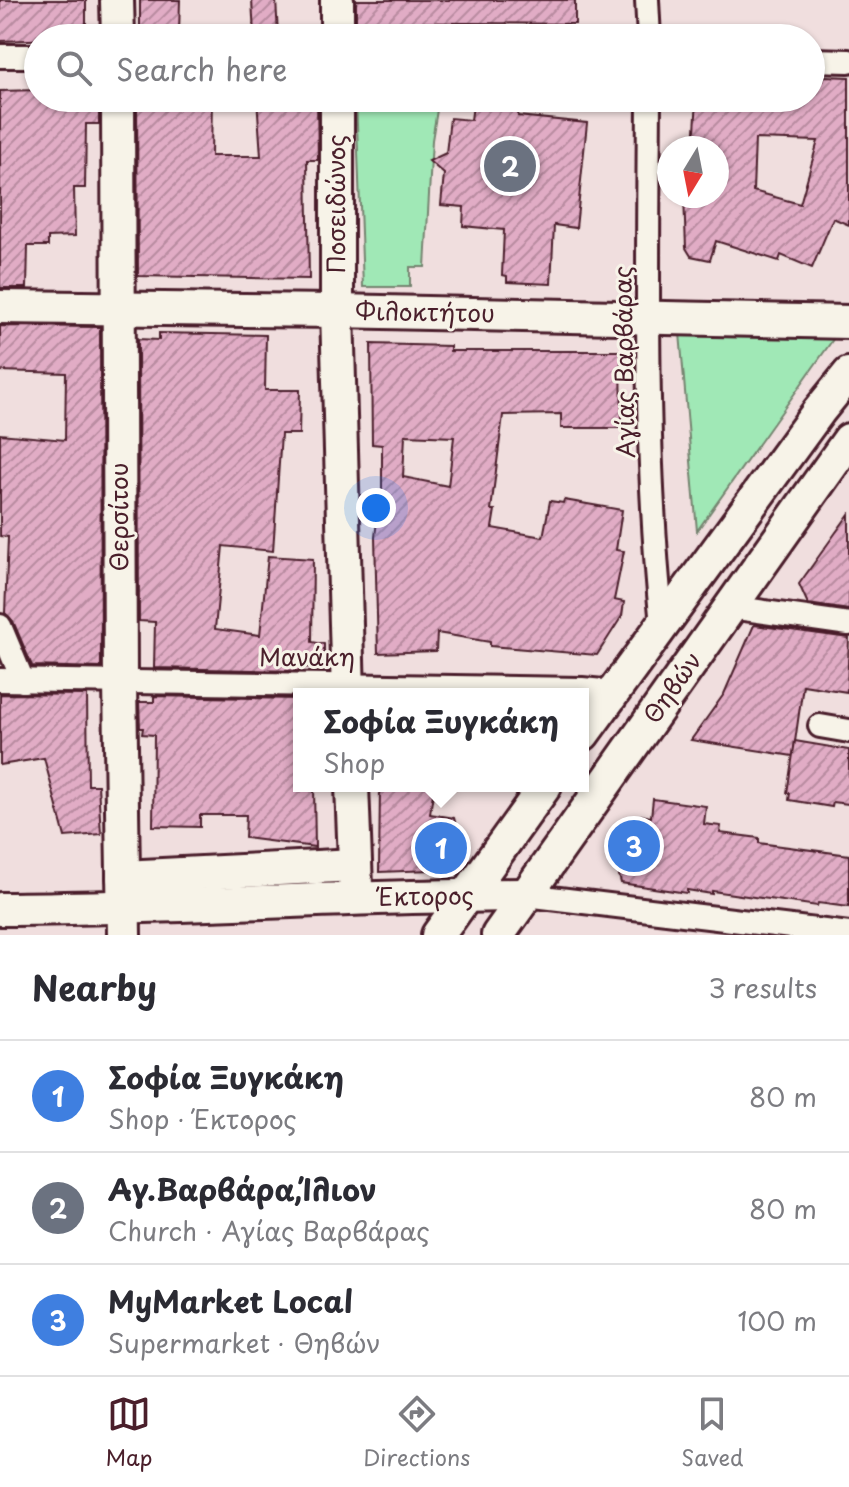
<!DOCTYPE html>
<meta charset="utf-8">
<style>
:root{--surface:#fff;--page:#f7f7f7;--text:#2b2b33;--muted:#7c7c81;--line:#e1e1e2;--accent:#4a1f2b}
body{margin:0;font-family:"Playpen Sans",sans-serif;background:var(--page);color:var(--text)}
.compass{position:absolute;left:657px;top:136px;width:72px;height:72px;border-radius:50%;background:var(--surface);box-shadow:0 2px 6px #0004;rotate:190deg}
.you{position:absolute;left:376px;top:508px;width:28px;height:28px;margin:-20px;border:6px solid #fff;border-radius:50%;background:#1a73e8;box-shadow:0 0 0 12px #1a73e833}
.badge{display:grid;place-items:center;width:52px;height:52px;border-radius:50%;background:var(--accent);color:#fff;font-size:26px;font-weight:700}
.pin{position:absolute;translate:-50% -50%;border:4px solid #fff;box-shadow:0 2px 8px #0006}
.popup{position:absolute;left:293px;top:688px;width:296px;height:104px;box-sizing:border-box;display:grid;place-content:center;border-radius:0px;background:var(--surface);filter:drop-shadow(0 2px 6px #0005);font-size:26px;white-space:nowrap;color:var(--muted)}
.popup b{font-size:30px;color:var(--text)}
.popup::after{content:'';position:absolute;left:50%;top:100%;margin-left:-16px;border:16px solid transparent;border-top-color:var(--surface)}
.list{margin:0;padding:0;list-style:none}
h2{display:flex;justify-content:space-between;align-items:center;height:104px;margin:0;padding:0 32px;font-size:34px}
h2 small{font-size:26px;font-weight:400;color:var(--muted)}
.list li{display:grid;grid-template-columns:52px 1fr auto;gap:24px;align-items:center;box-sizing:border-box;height:112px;padding:0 32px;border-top:2px solid var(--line)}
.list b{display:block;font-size:30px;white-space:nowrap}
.list p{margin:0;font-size:26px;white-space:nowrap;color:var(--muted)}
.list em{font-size:26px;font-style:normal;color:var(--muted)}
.icon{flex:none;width:44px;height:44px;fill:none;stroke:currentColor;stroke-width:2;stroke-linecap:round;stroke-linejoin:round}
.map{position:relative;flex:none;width:849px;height:935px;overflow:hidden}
.search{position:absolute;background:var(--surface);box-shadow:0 2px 6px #0004;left:24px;right:24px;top:24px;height:88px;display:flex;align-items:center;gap:20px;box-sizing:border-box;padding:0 28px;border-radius:44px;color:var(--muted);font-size:30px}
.sheet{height:440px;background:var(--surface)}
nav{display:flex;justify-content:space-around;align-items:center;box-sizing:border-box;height:112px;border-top:2px solid var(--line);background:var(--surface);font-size:22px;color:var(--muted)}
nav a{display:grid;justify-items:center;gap:4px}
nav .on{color:var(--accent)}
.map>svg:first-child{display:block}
.green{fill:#a0e8b6;stroke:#758470;stroke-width:2}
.building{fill:url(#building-hatch);stroke:#4a1f2b;stroke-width:2;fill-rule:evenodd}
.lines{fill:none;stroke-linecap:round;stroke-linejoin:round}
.street-casing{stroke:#4a1f2b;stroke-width:28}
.secondary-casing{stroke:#4a1f2b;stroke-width:38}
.street{stroke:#f7f3e8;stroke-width:22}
.secondary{stroke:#f7f3e8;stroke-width:32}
.labels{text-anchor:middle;stroke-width:6;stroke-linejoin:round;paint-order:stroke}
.street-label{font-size:24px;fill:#4a1f2b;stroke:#f7f3e8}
</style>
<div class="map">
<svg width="849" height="935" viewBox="0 0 849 935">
<defs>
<pattern id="building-hatch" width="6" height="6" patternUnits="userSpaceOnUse" patternTransform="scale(2)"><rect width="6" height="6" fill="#e1acc5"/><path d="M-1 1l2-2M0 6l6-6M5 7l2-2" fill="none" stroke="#b88ba0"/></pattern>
</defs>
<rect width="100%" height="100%" fill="#f0dede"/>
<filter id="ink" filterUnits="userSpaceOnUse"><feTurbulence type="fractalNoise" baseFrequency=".0125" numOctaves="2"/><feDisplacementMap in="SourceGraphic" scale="16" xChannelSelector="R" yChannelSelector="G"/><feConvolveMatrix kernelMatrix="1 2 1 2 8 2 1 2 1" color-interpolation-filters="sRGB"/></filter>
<g filter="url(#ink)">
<!-- green -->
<g class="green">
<path d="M356,98h83l-7,42 -7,127h-15v20h-47z"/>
<path d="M680,333l154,5 -137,193z"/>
</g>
<!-- building -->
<g class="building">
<path d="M0,0h86v38l-86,3z"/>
<path d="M140,0h40l-1,33h-39z"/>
<path d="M252,0h24l2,34 -24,1z"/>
<path d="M356,0h219v24l-219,-2z"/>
<path d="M824,76l25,1v148l-16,-7 -21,50 -31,-13 -2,6 -63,-20 -6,19 -19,-4 -5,-8 -2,-52h33v-48h-23l3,-50h114v-13h6l1,-4h5zM755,139l63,2 -18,63 -47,-13z"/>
<path d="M38,90v8h61v26h-13l-1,64h-11l1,48 -27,1v9h-20l-1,42h-27v-197z"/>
<path d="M137,98h75l-1,58h50l-4,-58h60l1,62h-11l2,119 -171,-3z"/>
<path d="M473,105l46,5 -1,6 69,7 -11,105 -22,-3 -3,59 -44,-2v-6l-5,-1 2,-45 -41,-4 1,-19 -23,-2 3,-31 -15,-13 17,-8 4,-35 21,2z"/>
<path d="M0,326l100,1 1,341 -69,-2 -19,-45 -8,-8 3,-76 -8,-1v-102l65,6 1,-67 -66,-2z"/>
<path d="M159,333l107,2 -1,55h35l-1,44h-18l-8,117 -50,-5 -8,83 45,6 8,-79 45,3 -1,83 12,2v22l-25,2v3l-145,-3 1,-46 -16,-1 -1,-282 21,1z"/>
<path d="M371,344l79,2v5h171l1,77h-61v-14l-58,1 -12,95h4l-3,18 51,9 7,-36 13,2 1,-3 58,10 -6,40 8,1 -10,49 10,2 -2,14 -25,39 -107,-9v-4l-53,-9 -1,18 -58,2 -3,-116 3,-25 4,1v-68l-10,-1zM405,435l49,2 -6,49 -45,-9z"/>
<path d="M849,514v96l-41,-6 -9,-20z"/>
<path d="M754,625l95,13 -2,54 -44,-7 -10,71 -102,-16 33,-46z"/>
<path d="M0,694l87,1 1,90h10l3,49 -36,3 -21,-79 -44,7z"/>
<path d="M154,696l145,3v87h15l1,61 -70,-9 1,-23h-46v12l-47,-1 1,-91 -12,-1 1,-6h-3l-1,-26h15z"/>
<path d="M795,741l54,9v54l-16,-2 -1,5 -43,-7 1,-7h-3z"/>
<path d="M380,786h54l-4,28 24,4 4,15 -26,37 -53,2z"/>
<path d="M653,799l53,7 -2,18 17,2 -1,7 39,5v5l90,12v52l-31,-4 -1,3 -105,-15v3l-25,-4v3l-66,-10 -7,-28 26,-40 11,2z"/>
</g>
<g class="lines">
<!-- street casing -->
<g class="street-casing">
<g id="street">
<path d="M647,0l2,38"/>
<path d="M0,56h38"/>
<path d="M811,60l38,1"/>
<path d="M649,98c-1,175 -5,353 13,527"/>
<path d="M730,607l119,17"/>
<path d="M0,626l23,55"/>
<path d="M0,680l582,9 32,3"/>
<path d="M820,726l29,5"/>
<path d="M526,895l323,39"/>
</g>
</g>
<!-- secondary casing -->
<g class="secondary-casing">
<g id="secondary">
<path d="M117,0l1,38"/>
<path d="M337,0v38"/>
<path d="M118,98l2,585 4,252"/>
<path d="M337,98v213l11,383"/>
<path d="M0,307l337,4 512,11"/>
<path d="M583,734l236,-323 30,-37"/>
<path d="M352,786l4,101"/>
<path d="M123,877l232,-12"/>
<path d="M0,909c176,-1 351,-13 526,-14"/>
<path d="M438,935l107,-149"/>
<path d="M498,935l351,-495"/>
</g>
</g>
<!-- street -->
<use href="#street" class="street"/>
<!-- secondary -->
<use href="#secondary" class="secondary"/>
</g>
</g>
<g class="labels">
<!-- street labels -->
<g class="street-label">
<text transform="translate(337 204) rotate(-90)" y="8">Ποσειδώνος</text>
<text transform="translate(425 313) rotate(1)" y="8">Φιλοκτήτου</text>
<text transform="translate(625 362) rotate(-91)" y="8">Αγίας Βαρβάρας</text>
<text transform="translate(120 517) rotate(-90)" y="8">Θερσίτου</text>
<text x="307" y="666">Μανάκη</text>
<text transform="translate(673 688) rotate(-55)" y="8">Θηβών</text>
<text transform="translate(426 897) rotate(-1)" y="8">Έκτορος</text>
</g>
</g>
</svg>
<svg class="compass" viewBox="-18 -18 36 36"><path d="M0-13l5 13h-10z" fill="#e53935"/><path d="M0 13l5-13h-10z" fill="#7c7c81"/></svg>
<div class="you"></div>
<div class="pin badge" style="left:441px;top:848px;background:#3f7fe0">1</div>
<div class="popup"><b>Σοφία Ξυγκάκη</b>Shop</div>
<div class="pin badge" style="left:510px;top:166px;background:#6b7280">2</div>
<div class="pin badge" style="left:634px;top:846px;background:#3f7fe0">3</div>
<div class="search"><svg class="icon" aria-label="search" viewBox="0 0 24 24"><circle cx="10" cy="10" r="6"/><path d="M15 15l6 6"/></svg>Search here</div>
</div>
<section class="sheet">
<h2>Nearby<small>3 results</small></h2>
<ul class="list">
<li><span class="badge" style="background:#3f7fe0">1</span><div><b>Σοφία Ξυγκάκη</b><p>Shop · Έκτορος</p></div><em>80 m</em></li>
<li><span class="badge" style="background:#6b7280">2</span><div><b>Αγ.Βαρβάρα,Ίλιον</b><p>Church · Αγίας Βαρβάρας</p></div><em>80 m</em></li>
<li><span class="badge" style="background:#3f7fe0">3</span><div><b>MyMarket Local</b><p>Supermarket · Θηβών</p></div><em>100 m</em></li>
</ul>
</section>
<nav>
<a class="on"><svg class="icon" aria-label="map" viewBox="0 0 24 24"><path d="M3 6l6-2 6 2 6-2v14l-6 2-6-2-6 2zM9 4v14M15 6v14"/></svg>Map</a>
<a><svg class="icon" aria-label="directions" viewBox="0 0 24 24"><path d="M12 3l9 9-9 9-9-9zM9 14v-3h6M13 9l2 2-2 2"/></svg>Directions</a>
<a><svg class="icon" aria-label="saved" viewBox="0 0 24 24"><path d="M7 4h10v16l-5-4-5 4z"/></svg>Saved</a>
</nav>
